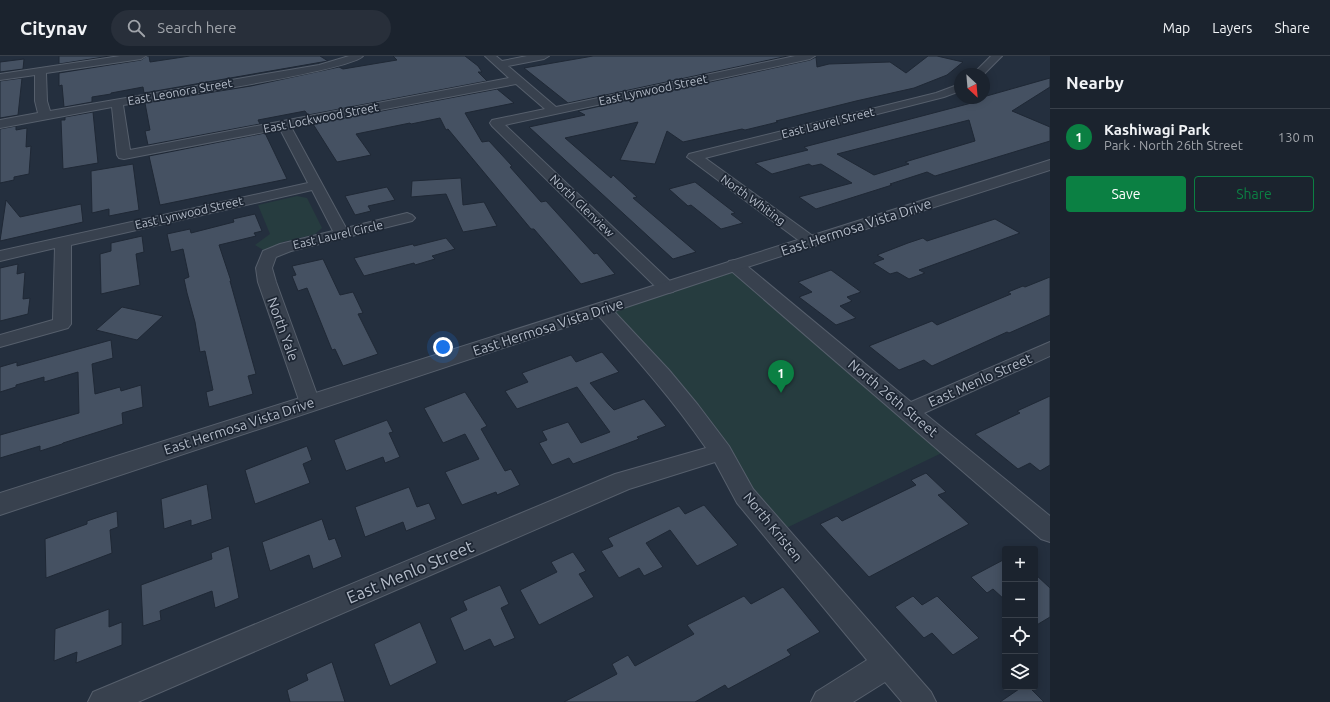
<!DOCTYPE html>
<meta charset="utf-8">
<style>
:root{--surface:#1b232e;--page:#282f3a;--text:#f1f3f6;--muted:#a0a4aa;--line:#39404a;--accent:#0b8043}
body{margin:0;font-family:Ubuntu,sans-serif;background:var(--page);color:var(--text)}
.controls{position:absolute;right:12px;bottom:12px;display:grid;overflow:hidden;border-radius:4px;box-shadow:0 2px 10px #0003}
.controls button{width:36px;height:36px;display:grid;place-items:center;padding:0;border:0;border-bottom:1px solid var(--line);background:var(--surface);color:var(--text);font:20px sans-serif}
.compass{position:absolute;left:954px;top:12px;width:36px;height:36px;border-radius:50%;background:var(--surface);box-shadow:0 2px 10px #0003;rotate:154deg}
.you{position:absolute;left:443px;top:291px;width:14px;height:14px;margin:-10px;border:3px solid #fff;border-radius:50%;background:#1a73e8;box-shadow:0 0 0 6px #1a73e833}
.badge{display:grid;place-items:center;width:26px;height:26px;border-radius:50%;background:var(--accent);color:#fff;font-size:13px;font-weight:700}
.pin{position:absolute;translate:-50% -33px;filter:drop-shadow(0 1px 2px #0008)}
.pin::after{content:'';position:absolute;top:21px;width:14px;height:12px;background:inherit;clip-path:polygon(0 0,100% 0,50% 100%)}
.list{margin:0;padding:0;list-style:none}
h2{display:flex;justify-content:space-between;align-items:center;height:52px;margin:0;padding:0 16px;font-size:17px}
h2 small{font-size:13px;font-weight:400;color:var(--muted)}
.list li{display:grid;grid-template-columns:26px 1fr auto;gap:12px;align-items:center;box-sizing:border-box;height:56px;padding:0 16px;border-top:1px solid var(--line)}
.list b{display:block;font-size:15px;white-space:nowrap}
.list p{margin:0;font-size:13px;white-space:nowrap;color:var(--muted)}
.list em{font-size:13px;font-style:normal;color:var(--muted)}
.actions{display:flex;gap:8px;padding:12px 16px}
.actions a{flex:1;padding:9px 0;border:1px solid var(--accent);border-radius:4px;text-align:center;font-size:14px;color:var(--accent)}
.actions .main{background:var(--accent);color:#fff}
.icon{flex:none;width:22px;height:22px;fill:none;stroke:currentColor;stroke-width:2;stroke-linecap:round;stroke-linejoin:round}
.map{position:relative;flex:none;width:1050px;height:646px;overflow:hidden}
header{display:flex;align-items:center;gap:24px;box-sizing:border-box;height:56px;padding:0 20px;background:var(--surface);border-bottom:1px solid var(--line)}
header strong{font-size:19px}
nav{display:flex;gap:22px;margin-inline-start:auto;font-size:14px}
.search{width:280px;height:36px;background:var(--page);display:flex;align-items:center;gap:10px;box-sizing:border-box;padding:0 14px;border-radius:22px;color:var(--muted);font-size:15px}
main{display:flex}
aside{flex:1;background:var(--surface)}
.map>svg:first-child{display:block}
.green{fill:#263c3f}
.building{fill:#455162;stroke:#1f2835;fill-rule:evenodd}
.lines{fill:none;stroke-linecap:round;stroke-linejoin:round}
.minor-casing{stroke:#565f6c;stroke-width:2}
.tertiary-casing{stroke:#565f6c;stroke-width:2}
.minor{fill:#38414e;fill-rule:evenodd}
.tertiary{fill:#38414e;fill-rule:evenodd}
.labels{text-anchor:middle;stroke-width:3.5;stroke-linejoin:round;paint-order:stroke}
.far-street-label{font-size:12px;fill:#b4bcc9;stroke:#1d2633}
.street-label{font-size:14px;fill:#b4bcc9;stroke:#1d2633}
.near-street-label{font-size:17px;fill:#b4bcc9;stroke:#1d2633}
</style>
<header>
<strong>Citynav</strong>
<div class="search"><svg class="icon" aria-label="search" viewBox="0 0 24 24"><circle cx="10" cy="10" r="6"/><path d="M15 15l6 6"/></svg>Search here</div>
<nav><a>Map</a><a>Layers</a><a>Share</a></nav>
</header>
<main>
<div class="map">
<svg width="1050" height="646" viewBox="0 0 1050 646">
<rect width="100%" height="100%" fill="#242f3e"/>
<!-- green -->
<g class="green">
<path d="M297,140l10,2 15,30 -7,6 -32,8 -18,9 -10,-6 15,-11 -12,-29z"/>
<path d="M735,209l217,183 -176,85 -173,-223z"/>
</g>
<!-- building -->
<g class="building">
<path d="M59,0h51l-51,8z"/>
<path d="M147,0h2l1,6 40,-6h130l8,5 -184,32 -1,-6 -32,6v1l-19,3v5l-28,5 -2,-22 -3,1v-13l82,-13z"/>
<path d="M393,0h72l13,10 4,6h-4l9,9 -179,34 -3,-4 -47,9 2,4 -112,21 -3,-14 5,-1 -5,-27 106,-17 88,-19 4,2 54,-9z"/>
<path d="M593,0h195l-220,47 -44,-35z"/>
<path d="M928,0h9l26,6 -16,13 -33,13 -58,13 -80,20 2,1 -33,8 -3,-1 -59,13 -16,-11 -12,33 -35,-4 18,-38 -73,16 46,40 2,-3 24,22 -4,1 63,54 -23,7 -144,-132 56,-12 -7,-4 232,-51 6,-3 1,10 12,-3 61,-2 16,11z"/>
<path d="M24,3l-1,10 -23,3v-10z"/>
<path d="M22,22l-4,37 -18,3v-37z"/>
<path d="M1050,22v9l-38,24 38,16v14l-115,35 -8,-4 -37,12 2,1 -76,24 -17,-12 53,-14 -31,-19 -9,2 -3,-2 -37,10 -17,-11 53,-13 -4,-3 137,-36 38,-10 -3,-2zM969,64l6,21 -70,21 4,2 -35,11 -37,-21z"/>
<path d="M497,33l17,14 -49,10 17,29 7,-1 23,25 -2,1 31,35 5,-1 48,53 3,-1 18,21 -34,10 -47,-55h-3l-83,-100 -2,1 -6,-12 -29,6 -1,-1 -54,11 15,21 -34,7 -24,-38z"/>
<path d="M93,56l5,51 -35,6 -2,-49h4v-3z"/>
<path d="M16,70v4l11,-2 -1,19 5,-1 -2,28 -15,3v3l-14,3v-54z"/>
<path d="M265,77l22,46 -127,26 -11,-49z"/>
<path d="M133,108l6,46 -30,6v-7l-17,4 -1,-42z"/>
<path d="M461,122l2,27 21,-3 13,24 -34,6 -17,-38 -35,3 1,-16z"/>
<path d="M695,126l40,31 -4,1 12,9 -22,6 -30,-24 -3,1 -19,-17z"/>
<path d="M387,131l8,13 -27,6 3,5 -16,4 -10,-19z"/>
<path d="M6,144l14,17 61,-13 2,18 -83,19z"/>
<path d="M255,158l7,17 -8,2 2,3 -37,9 12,36h-1l26,93 -8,2 5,18 -44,13 -3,-15 7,-2 -8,-39 -5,1 -5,-30 -8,-29 -3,-14 5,-2 -6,-28 -12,3 -4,-18 23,-5 1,4 43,-11 -1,-3z"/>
<path d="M995,163l25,14 -101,37 6,3 -16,6 -12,-7 -7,2 -17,-11 11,-4 -7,-4 31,-12 15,-5 4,3z"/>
<path d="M142,180l2,16 -8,2 4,31 -39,9 -1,-40 11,-3v-8z"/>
<path d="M446,182l9,11 -23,7 3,3 -20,6 -1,-2 -50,13 -10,-18 59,-14 1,2z"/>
<path d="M323,203l17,36 13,-3 10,21 -5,1 20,40 -35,12 -8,-17 -3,1 -25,-62 -9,3 -6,-15 4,-1 -4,-9z"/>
<path d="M18,208l-1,10 8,-2 -2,27 7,-1 -2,16 -28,7v-53z"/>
<path d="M831,214l30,22 -14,5 5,4 -12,5 16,12 -20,7 -37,-28 13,-5 -14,-10z"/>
<path d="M1050,221v38l-41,18 -2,-1 -75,34 -8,-6 -25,10 -30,-24 63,-25 5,4 74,-31 -3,-2 15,-6 2,1z"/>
<path d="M122,251l41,9 -26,24 -41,-10z"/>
<path d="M111,284l2,18 -21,6 3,30 25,-7 1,4 20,-6 2,22 -21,6 1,11 -60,19 -1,1 -22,7v-5l-40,12v-23l79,-22 -1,-41 -34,10v-5l-28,8v2l-16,5v-25l17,-5v4z"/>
<path d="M602,296l17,20 -29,11 19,22 5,5 30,-11 22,27 -29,11 2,2 -66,25 -4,-6 -17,7 -13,-22 8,-3 -5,-9 26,-9 13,21 29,-11 -33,-45 -60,22 -12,-18 23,-9 -6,-9 49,-18 5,7z"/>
<path d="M465,336l22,34 -6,3 24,42 6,-2 9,16 -23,10 -1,-3 -34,13 -17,-33 34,-13 -14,-25 -22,9 -19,-35z"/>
<path d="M1050,340v69l-10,6 -10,-8 -12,6 -43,-35 45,-21 -3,-2z"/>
<path d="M387,364l6,12 -4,1 11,24 -15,6 -2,-6 -37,14 -12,-31z"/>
<path d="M307,390l5,14 -9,4 7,19 -55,21 -10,-34z"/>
<path d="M926,417l20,19 -8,3 31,29 -100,53 -49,-53 17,-8 5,5 74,-36 -5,-5z"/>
<path d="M207,428l5,35 -21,7v-6l-27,9 -3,-30z"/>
<path d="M409,431l8,20 12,-4 7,16 -30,12 -3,-9 -38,15 -10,-30z"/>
<path d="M704,449l34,40 -41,21 -27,-36 -24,13 17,24 -19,9 -5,-8 -20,10 -18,-27 12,-5 -5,-8 44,-20 27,-12 6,8z"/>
<path d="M117,455l1,16 -8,3 2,23 -66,25 -1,-39 42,-15v-3z"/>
<path d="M322,463l7,21 6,-2 7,19 -29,12 -4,-14 -39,16 -8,-29z"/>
<path d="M229,490l10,52 -24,10 -3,-17 -52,20 1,9 -18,6 -2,-41 71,-26 -1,-6z"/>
<path d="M573,496l13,19 -7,3 15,23 -55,28 -19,-35 37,-18 -6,-10z"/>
<path d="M1005,503v41l-12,-11 -6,4 -16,-16z"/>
<path d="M1035,518l15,14v29l-15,9z"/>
<path d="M500,529l9,19 -8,4 14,30 -21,9 -4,-8 -26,12 -14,-33 17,-8 -4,-9z"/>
<path d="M783,531l37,45 -33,18 4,5 -63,34 -3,-4 -30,17h-131l53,-28 -5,-10 16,-9 7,11 59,-32 -7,-9 18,-9 39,-20 7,8z"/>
<path d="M913,540l9,9 15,-9 42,42 -26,17 -21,-22 -8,5 -29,-31z"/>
<path d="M109,553v18l13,-5v23l-46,18 1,-11 -23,9 1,-32z"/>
<path d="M420,566l17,41 -47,23 -16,-42z"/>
<path d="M332,606l13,40h-55l-3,-12 21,-10 -2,-6z"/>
<path d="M1022,631h7l15,15h-44z"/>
</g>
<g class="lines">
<!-- minor casing -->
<g class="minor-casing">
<g id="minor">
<path d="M120,0h26l-5,3 -95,14 1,28 3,10 269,-46 30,-9h14c-12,15 -208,44 -240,49l7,45 379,-72 -24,-22h11l6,5 25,-5h22l-5,3 -36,7 48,41 239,-51h20l-5,3 -305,66 168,159 3,4 -3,4 -6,1 -6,-1 -169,-166 -2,-3 2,-3 53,-11 -29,-25 -225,43 55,101 61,-15 5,2 3,3 -3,3 -121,30 -15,6 -4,11 4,14 44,121 -3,5 -7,3 -7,-3 -3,-5 -42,-121 -2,-14 7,-17 17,-7 53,-13 -21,-41 -241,55v79l-3,4 -68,19v-12l53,-15 2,-72 -55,13v-10l308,-68 -28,-54 -156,30 -5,-1 -2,-3 -5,-48 -112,21v-8l38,-7 -3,-12v-26l-35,5v-6z"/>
<path d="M991,0h11l-18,18h-11z"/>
<path d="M960,28v7l-16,6 -239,61 112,81 2,3 -2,3 -6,2 -6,-2 -118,-88 2,-3 247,-61z"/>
<path d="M735,204l6,1 170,141 139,-60v14l-126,57 126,103v26l-9,-3 -312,-270 -2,-4 2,-4z"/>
<path d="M603,248l6,2 60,64 29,35 31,41 24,43 178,203 5,10h-34l-17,-20 -32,20h-42l5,-10 51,-32 -130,-157 -22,-41 -86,27 -491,213h-50l5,-10 522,-218 91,-26c-33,-48 -71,-91 -109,-134l-3,-4 3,-4z"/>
</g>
</g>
<!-- tertiary casing -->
<g class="tertiary-casing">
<path id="tertiary" d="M1050,104v10l-309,99 -741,246v-22z"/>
</g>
<!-- minor -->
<use href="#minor" class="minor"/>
<!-- tertiary -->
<use href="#tertiary" class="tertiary"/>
</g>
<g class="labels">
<!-- far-street labels -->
<g class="far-street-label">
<text transform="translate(653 34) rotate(-12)" y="4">East Lynwood Street</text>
<text transform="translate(180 36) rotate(-10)" y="4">East Leonora Street</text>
<text transform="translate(321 62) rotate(-11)" y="4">East Lockwood Street</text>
<text transform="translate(828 67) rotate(-14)" y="4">East Laurel Street</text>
<text transform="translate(753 144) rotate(36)" y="4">North Whiting</text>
<text transform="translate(582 150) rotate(44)" y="4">North Glenview</text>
<text transform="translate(189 157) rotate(-13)" y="4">East Lynwood Street</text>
<text transform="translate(338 179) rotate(-13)" y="4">East Laurel Circle</text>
</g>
<!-- street labels -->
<g class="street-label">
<text transform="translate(856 171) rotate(-18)" y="5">East Hermosa Vista Drive</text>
<text transform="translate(548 271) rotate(-18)" y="5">East Hermosa Vista Drive</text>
<text transform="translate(283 273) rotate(70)" y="5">North Yale</text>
<text transform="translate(980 324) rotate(-24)" y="5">East Menlo Street</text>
<text transform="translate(893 342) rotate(40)" y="5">North 26th Street</text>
<text transform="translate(239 370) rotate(-18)" y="5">East Hermosa Vista Drive</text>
<text transform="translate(773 471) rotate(51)" y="5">North Kristen</text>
</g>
<!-- near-street labels -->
<g class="near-street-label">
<text transform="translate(410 516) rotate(-23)" y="6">East Menlo Street</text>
</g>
</g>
</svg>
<div class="controls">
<button>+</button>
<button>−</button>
<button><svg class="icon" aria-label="locate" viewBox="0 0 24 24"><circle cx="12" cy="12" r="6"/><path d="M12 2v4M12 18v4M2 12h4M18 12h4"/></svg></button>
<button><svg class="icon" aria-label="layers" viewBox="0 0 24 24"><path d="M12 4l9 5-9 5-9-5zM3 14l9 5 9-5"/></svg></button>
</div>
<svg class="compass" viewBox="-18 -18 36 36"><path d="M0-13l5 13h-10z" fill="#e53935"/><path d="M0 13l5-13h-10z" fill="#a0a4aa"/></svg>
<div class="you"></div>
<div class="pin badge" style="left:781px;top:337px">1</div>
</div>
<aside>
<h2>Nearby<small></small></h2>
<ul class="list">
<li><span class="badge">1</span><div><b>Kashiwagi Park</b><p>Park · North 26th Street</p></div><em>130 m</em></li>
</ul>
<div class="actions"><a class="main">Save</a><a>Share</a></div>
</aside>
</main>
